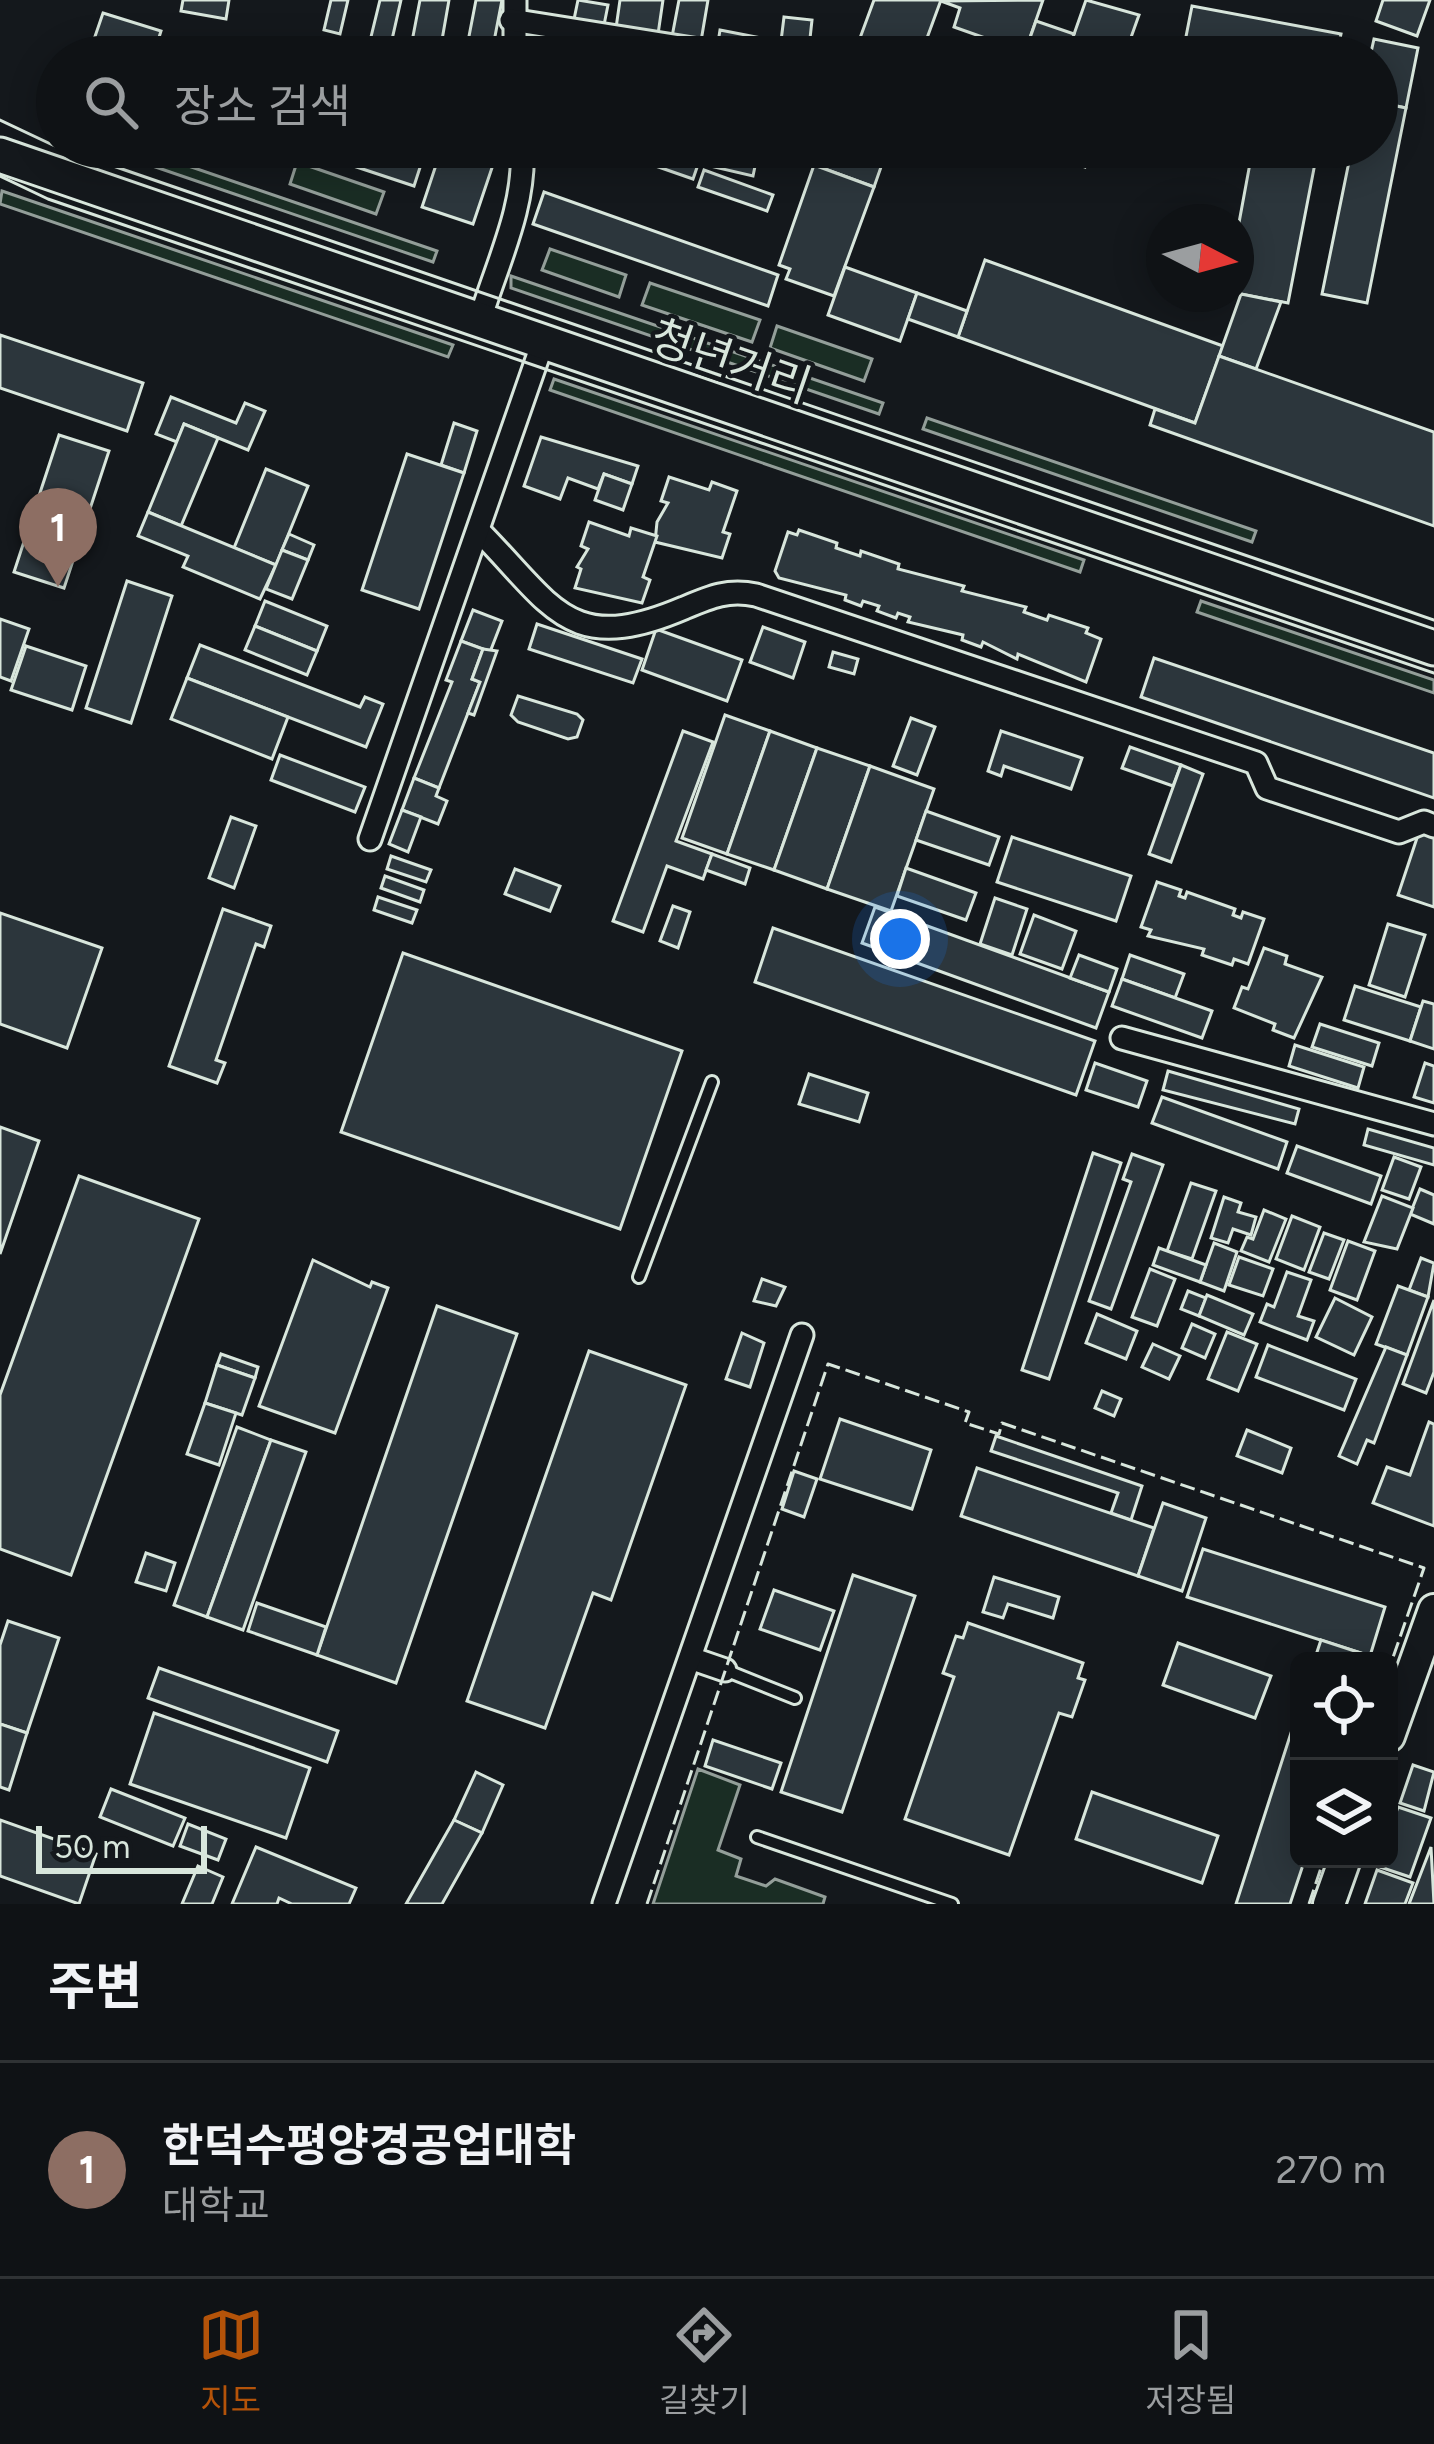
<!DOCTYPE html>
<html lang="ko">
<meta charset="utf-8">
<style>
:root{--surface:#0f1215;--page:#1d2022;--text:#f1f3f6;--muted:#9b9ea0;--line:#2f3234;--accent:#b45309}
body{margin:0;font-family:Figtree,"Noto Sans KR",sans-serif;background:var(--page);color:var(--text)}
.controls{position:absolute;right:36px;bottom:36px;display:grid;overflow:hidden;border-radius:18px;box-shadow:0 6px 30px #0003}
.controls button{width:108px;height:108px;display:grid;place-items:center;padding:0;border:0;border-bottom:3px solid var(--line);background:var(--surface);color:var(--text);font:60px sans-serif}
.compass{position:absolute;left:1146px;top:204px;width:108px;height:108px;border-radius:50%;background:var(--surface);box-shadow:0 6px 30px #0003;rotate:96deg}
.scale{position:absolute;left:36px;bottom:30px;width:171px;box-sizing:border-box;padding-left:12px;border:6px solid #d8e6dc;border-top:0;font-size:33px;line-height:42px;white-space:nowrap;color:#d8e6dc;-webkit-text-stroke:9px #14181c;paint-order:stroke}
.you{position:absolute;left:900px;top:939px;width:42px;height:42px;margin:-30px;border:9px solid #fff;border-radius:50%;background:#1a73e8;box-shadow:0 0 0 18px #1a73e833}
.badge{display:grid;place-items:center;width:78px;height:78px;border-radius:50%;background:var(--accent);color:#fff;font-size:39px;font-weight:700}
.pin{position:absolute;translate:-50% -99px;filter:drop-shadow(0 3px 6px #0008)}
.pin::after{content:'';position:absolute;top:63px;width:42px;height:36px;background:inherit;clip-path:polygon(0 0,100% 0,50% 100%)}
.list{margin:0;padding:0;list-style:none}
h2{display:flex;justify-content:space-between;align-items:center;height:156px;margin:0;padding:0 48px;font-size:51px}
h2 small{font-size:39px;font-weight:400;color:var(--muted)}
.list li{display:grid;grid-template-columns:78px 1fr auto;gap:36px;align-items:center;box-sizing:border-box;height:216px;padding:0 48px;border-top:3px solid var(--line)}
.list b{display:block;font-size:45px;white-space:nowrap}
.list p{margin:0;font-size:39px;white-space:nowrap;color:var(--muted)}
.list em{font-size:39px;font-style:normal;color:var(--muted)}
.icon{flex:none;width:66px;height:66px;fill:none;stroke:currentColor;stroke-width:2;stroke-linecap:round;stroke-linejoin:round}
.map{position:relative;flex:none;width:1434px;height:1904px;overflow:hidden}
.search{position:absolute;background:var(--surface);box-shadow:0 6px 30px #0003;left:36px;right:36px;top:36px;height:132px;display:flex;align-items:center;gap:30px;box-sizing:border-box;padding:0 42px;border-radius:66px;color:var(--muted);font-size:45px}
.sheet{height:372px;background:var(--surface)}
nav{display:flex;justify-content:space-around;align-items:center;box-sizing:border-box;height:168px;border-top:3px solid var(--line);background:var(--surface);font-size:33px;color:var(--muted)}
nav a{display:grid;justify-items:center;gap:6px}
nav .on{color:var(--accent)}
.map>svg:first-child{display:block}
.green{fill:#1a2d24;stroke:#939e99;stroke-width:3}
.building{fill:#2c363c;stroke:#d8e6dc;stroke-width:3}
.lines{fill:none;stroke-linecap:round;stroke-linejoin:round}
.lane-casing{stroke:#d8e6dc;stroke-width:16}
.street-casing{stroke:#d8e6dc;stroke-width:27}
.secondary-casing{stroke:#d8e6dc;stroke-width:36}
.primary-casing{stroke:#d8e6dc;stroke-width:39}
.lane{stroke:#14181c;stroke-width:10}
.street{stroke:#14181c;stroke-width:21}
.secondary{stroke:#14181c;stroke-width:30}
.primary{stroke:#14181c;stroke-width:33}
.tram{stroke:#d8e6dc;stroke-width:3}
.fence{stroke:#d8e6dc;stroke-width:3;stroke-dasharray:15 6;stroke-linecap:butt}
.labels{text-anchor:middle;stroke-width:9;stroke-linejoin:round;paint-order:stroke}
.street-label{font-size:45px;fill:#d8e6dc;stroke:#14181c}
</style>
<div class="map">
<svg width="1434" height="1904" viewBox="0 0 1434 1904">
<rect width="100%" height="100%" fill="#14181c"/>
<!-- green -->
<g class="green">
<path d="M97,147h36l304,104 -4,11z"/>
<path d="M297,162l87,30 -8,22 -86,-30z"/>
<path d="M2,191l451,154 -5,12 -448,-153z"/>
<path d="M550,249l76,26 -7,22 -77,-27z"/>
<path d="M511,276l372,127 -4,11 -368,-126z"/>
<path d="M650,283l110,37 -8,22 -110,-37z"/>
<path d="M777,326l95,33 -8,22 -94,-33z"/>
<path d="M554,379l530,181 -4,12 -530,-182z"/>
<path d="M927,418l329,113 -4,11 -329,-113z"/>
<path d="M1201,601l233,79v13l-237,-81z"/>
<path d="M698,1769l42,16 -22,65 23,9 -5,17 30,10 9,-7 50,18 -2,7h-170z"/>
</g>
<!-- building -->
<g class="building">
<path d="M183,0h46l-3,19 -45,-8z"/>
<path d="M331,0h17l-8,34 -16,-4z"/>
<path d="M380,0h21l-13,57 -52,-8 2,-11 31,7z"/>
<path d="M420,0h29l-10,57h-30z"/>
<path d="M476,0h26l-11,57h-26z"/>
<path d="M578,0l30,5 -6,30 -30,-6z"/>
<path d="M620,0h43l-6,41 -42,-6z"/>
<path d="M679,0h29l-8,47 -29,-5z"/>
<path d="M874,0h67l-21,57h-67z"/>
<path d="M1043,0l-18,52 -71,-25 6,-19 -19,-7z"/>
<path d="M1086,0l53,15 -15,42h-58z"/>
<path d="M1383,0h47l-13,36 -41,-15z"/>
<path d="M1192,6l149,28 -5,23h-154z"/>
<path d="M103,13l58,18 -8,26h-65z"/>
<path d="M784,17l28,3 -4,37h-29z"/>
<path d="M1036,21l38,13 -8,23 -41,-5z"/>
<path d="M720,30l41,8 -3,18 -41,-7z"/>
<path d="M1374,39l44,9 -12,60 -29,-6v-45h-7z"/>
<path d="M569,41l29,4 -1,12h-30z"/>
<path d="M1377,102l29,6 -39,195 -45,-9 30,-147h25z"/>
<path d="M296,147h124l6,2 -12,37z"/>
<path d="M442,147h57l-26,77 -51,-17z"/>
<path d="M601,147h103l-11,32z"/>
<path d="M719,147h40l-6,29 -39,-9z"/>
<path d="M821,147h67l-14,40 -60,-22z"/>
<path d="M1030,147h62l-7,20z"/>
<path d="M1253,147l63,11 -28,145 -52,-10v-54z"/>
<path d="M814,165l60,22 -40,109 -48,-17 4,-10 -11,-4z"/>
<path d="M704,170l69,25 -6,16 -69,-24z"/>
<path d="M544,192l234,83 -10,31 -235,-82z"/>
<path d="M985,260l238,86 -28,77 -237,-86z"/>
<path d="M845,267l72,26 -17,48 -72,-26z"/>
<path d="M917,293l50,18 -9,26 -50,-18z"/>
<path d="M1241,294l40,8 -25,67 -37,-13z"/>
<path d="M0,335l143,48 -16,48 -127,-43z"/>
<path d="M1219,356l215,76v94l-284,-101 5,-16 40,14z"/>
<path d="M171,397l65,26 9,-20 20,8 -17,39 -64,-26 -7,18 -21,-8z"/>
<path d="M454,423l23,8 -13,42 -23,-8z"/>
<path d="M184,424l34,14 -37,88 -33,-14z"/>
<path d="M59,435l50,16 -45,137 -50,-16z"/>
<path d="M541,437l97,29 -6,18 -28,-10 -6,15 -30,-11 -8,21 -36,-13z"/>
<path d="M407,454l57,19 -45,136 -57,-19z"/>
<path d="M266,469l42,17 -32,79 -42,-17z"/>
<path d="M604,474l28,10 -9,26 -28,-10z"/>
<path d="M669,477l40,13 3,-8 25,9 -14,41 7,2 -8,24 -67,-16 2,-20 11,-19 -7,-2z"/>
<path d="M148,512l128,53 -16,34 -77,-32 5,-11 -50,-20z"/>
<path d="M589,522l40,14 2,-8 26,8 -14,41 7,3 -8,23 -67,-15 6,-19 -4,-2 11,-18 -7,-3z"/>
<path d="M799,530l38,13 -1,5 24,8 1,-5 38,13 -1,5 66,17 -2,5 64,16 -2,5 23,8 2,-5 39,13 -2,5 15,6 -15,43 -68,-28 -1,5 -34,-17 -2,5 -19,-7 1,-5 -55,-13 2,-5 -12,-4 -2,5 -19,-7 2,-5 -16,-5 -2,5 -16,-6 1,-5 -67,-17 -4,-7 13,-39 9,3z"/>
<path d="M289,534l25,11 -6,15 -26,-10z"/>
<path d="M282,550l26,10 -16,39 -26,-10z"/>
<path d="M127,581l45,15 -41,127 -45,-15z"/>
<path d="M265,601l62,25 -10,25 -62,-25z"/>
<path d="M473,610l29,11 -12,31 -29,-11z"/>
<path d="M0,619l29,10 -18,52 -11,-4z"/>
<path d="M537,624l105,35 -9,24 -104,-34z"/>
<path d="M255,626l62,25 -10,24 -62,-25z"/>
<path d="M763,627l42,15 -12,36 -43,-16z"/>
<path d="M656,629l86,31 -15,41 -85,-31z"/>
<path d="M461,641l22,8 -11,30 8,3 -41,106 -25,-10 38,-96 -6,-2z"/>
<path d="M200,645l160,62 5,-10 18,7 -17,43 -179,-69z"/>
<path d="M26,646l60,20 -14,44 -61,-20z"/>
<path d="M483,649l14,2 -23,64 -6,-2 12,-31 -8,-3z"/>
<path d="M833,652l25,7 -4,15 -25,-7z"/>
<path d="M1154,658l280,95v45l-293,-101z"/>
<path d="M187,678l101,39 -16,42 -101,-40z"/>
<path d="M518,696l59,18 6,6 -6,17 -9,2 -50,-17 -7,-7z"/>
<path d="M725,715l45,16 -43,123 -45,-16z"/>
<path d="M911,718l24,9 -18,48 -24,-9z"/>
<path d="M683,731l30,11 -37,99 36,13 -9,25 -36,-13 -24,66 -30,-11z"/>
<path d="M770,731l47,17 -43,122 -47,-16z"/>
<path d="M1001,731l81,27 -11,31 -67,-23 -3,10 -13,-5z"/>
<path d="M1130,747l51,18 -8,21 -51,-18z"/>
<path d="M817,748l53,18 -43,123 -53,-19z"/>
<path d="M280,755l85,32 -10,25 -84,-32z"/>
<path d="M1181,765l22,9 -32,88 -22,-8z"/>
<path d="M870,766l64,23 -43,122 -64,-22z"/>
<path d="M414,778l25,10 -3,8 11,5 -9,23 -36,-14z"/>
<path d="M402,810l19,7 -13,35 -19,-8z"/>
<path d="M926,811l73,26 -10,28 -73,-25z"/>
<path d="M231,817l25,9 -22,62 -25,-10z"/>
<path d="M1419,832l15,5v70l-36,-12z"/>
<path d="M1012,837l119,39 -15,45 -119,-39z"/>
<path d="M712,854l38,14 -5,16 -39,-14z"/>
<path d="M391,856l40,14 -5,12 -39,-13z"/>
<path d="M906,868l70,25 -10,27 -69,-24z"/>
<path d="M515,869l45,17 -10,25 -45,-17z"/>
<path d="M385,876l39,14 -4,12 -39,-14z"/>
<path d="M1157,882l24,8 -2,6 6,2 2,-6 48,17 -2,6 8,3 2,-6 21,7 -16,45 -14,-5 -2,6 -30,-10 2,-6 -56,-13 3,-6 -10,-3z"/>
<path d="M378,897l39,13 -5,13 -38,-13z"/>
<path d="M995,898l32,11 -15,46 -32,-11z"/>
<path d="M673,906l17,6 -12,36 -18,-7z"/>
<path d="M875,907l234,85 -13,36 -234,-85z"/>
<path d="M223,909l48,17 -7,21 -8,-3 -31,90 -9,26 9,3 -8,20 -48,-17z"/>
<path d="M0,913l102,35 -35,100 -67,-24z"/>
<path d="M1034,915l42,16 -14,38 -42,-15z"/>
<path d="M1388,924l37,11 -20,62 -36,-12z"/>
<path d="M773,928l322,113 -19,54 -321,-113z"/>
<path d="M1264,948l23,8 -2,8 37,13 -28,61 -21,-8 2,-6 -41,-16 8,-21 6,2z"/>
<path d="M403,953l279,98 -62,178 -279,-97z"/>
<path d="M1079,955l38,14 -8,23 -39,-14z"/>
<path d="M1130,955l54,19 -9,24 -53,-19z"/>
<path d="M1122,979l90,32 -10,27 -90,-32z"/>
<path d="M1355,986l66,21 -11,34 -66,-21z"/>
<path d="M1423,1001l11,3v45l-24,-8z"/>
<path d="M1320,1024l59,19 -7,23 -60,-19z"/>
<path d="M1295,1045l69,22 -6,21 -69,-22z"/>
<path d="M1095,1063l52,18 -9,26 -52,-17z"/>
<path d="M1425,1063l9,3v37l-20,-6z"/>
<path d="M1168,1071l131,38 -4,15 -132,-34z"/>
<path d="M809,1074l59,19 -9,29 -60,-18z"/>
<path d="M1162,1097l125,45 -9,27 -126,-46z"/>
<path d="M0,1127l39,14 -39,113z"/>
<path d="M1368,1129l66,19v17l-70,-20z"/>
<path d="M1297,1146l84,30 -10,28 -84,-31z"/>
<path d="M1093,1153l28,10 -72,216 -27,-9z"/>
<path d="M1132,1154l31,11 -52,144 -22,-8 42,-119 -8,-3z"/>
<path d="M1394,1157l27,10 -12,32 -27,-9z"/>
<path d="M79,1176l120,43 -128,356 -71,-26v-154z"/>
<path d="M1191,1183l25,8 -24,68 -25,-8z"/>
<path d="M1420,1189l14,6v29l-24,-10z"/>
<path d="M1382,1196l31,12 -16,41 -33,-7z"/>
<path d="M1224,1197l17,6 -3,9 18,5 -5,18 -18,-6 -5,14 -17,-5z"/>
<path d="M1264,1210l22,9 -17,43 -28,-11 6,-14 6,2z"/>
<path d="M1292,1216l28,11 -16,43 -28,-11z"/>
<path d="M1324,1233l20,7 -15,39 -20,-7z"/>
<path d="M1348,1241l27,10 -18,49 -27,-10z"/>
<path d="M1214,1243l23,9 -13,39 -24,-9z"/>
<path d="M1159,1248l47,17 -6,17 -47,-17z"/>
<path d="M1239,1257l34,12 -10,27 -34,-11z"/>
<path d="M1421,1258l13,5 -6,34 -19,-7z"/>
<path d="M313,1260l57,27 2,-5 16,6 -53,145 -76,-27z"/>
<path d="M1150,1269l25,10 -18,47 -25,-9z"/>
<path d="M1287,1272l24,8 -13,36 16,5 -7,19 -47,-18 7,-18 7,3z"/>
<path d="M762,1279l23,8 -9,19 -22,-5z"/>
<path d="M1398,1286l30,11 -21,58 -31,-11z"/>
<path d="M1188,1291l18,7 -7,18 -18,-7z"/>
<path d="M1207,1295l46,19 -9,21 -45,-19z"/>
<path d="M1335,1298l37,19 -18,38 -38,-18z"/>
<path d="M1434,1300v72l-8,21 -23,-9z"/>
<path d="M437,1306l80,28 -121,349 -79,-28z"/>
<path d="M1097,1314l40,17 -11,28 -40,-16z"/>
<path d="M1192,1324l23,10 -10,24 -23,-10z"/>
<path d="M1227,1332l30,12 -19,47 -30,-12z"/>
<path d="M742,1333l22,10 -14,44 -24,-8z"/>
<path d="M1153,1344l27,12 -11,23 -27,-12z"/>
<path d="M1268,1345l88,34 -12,31 -88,-33z"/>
<path d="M1386,1347l21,8 -33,88 -7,-3 -10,24 -18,-8z"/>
<path d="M589,1351l97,34 -75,215 -18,-7 -48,135 -78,-27z"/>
<path d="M221,1354l37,13 -3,11 -38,-13z"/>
<path d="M217,1365l38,13 -13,37 -37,-12z"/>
<path d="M1102,1391l19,8 -7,17 -19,-8z"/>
<path d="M205,1403l31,10 -17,52 -32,-11z"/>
<path d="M840,1419l91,31 -19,59 -92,-30z"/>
<path d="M1429,1422l5,2v102l-61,-23 14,-36 23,8z"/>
<path d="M237,1427l34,13 -64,177 -33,-12z"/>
<path d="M1247,1430l44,18 -9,25 -45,-17z"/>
<path d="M996,1436l146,50 -11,34 -20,-7 7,-20 -127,-42z"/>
<path d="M271,1440l35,12 -63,178 -36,-13z"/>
<path d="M977,1468l177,60 -16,48 -177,-60z"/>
<path d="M794,1471l23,8 -13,38 -22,-8z"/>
<path d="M1163,1503l43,15 -24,73 -44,-15z"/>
<path d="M1203,1549l182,58 -15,49 -183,-59z"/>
<path d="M146,1553l29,10 -9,28 -30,-9z"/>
<path d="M853,1575l62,21 -73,216 -61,-20z"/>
<path d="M994,1577l65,20 -6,21 -45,-14 -5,14 -20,-6z"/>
<path d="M774,1590l60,21 -14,39 -60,-21z"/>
<path d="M257,1603l69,24 -9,28 -69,-24z"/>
<path d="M8,1621l51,17 -32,95 -27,-9v-79z"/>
<path d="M968,1623l115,40 -5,15 7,2 -13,37 -13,-4 -50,142 -104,-36 49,-142 -11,-4 13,-37 7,2z"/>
<path d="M1321,1640l49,16 -2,5h-54z"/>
<path d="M1178,1643l93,33 -16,42 -92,-33z"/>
<path d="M159,1668l179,63 -11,31 -179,-64z"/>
<path d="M1299,1708v151h6l-15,45h-54z"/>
<path d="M154,1713l156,55 -24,70 -156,-54z"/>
<path d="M0,1724l27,9 -18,57 -9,-3z"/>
<path d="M713,1740l68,23 -9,26 -67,-23z"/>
<path d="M1413,1765l21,7 -10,39 -24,-8z"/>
<path d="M476,1772l27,13 -21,48 -28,-13z"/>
<path d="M111,1789l74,29 -12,28 -73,-29z"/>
<path d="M1092,1792l126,44 -16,47 -126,-44z"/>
<path d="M1398,1807l33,11 -21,59 -33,-11 3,-7h9v-26z"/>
<path d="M0,1820l96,34 -17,50 -79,-28z"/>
<path d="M454,1820l28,13 -40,71h-36z"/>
<path d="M188,1824l38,15 -8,21 -38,-14z"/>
<path d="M256,1847l100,41 -7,16h-57l-13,-6 -2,6h-45z"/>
<path d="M1431,1847l3,57h-25z"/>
<path d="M198,1866l25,11 -11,27h-30z"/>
<path d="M1377,1870l36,13 -8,21h-40z"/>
</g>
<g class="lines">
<!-- lane casing -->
<g class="lane-casing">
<g id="lane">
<path d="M639,1277l73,-195"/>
<path d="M725,1670l70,28"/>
<path d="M757,1837l195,67"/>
</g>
</g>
<!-- street casing -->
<g class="street-casing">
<g id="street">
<path d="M515,0v57"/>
<path d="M511,20l232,37"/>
<path d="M479,323c17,-58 47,-115 43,-176"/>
<path d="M480,532c73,74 89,125 204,76 26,-11 44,-19 72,-13l500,168 11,25 132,44 25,-10 10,4"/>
<path d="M370,839l172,-494"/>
<path d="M1122,1038l312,86"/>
<path d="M693,1659l32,11"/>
<path d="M604,1904l198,-569"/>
</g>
</g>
<!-- secondary casing -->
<g class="secondary-casing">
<g id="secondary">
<path d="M1389,1736l45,-126"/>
<path d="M1329,1904l16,-45"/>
</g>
</g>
<!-- primary casing -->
<g class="primary-casing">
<path id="primary" d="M0,155l1434,493"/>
</g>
<!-- lane -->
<use href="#lane" class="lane"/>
<!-- street -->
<use href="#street" class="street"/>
<!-- secondary -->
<use href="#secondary" class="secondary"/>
<!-- primary -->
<use href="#primary" class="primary"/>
<!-- tram -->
<g class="tram">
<path d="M0,120l57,27"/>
<path d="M58,147l1376,473"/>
<path d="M0,176l48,23 1386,474"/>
</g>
<!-- fence -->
<g class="fence">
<path d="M647,1904l181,-540 141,48 -4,11 34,11 3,-11 422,145 -35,101"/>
<path d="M1309,1904l15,-45"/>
</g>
</g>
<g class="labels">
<!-- street labels -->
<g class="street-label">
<text transform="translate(731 361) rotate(19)" y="16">청년거리</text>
</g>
</g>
</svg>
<div class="controls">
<button><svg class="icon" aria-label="locate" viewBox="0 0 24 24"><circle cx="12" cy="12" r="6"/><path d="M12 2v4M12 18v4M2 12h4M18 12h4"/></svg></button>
<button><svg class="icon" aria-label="layers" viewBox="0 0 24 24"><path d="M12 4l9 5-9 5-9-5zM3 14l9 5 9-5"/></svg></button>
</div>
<svg class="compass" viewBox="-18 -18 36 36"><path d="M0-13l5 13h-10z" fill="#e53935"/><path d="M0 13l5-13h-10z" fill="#9b9ea0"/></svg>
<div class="scale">50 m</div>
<div class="you"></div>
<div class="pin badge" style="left:58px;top:587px;background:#8d6e63">1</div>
<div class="search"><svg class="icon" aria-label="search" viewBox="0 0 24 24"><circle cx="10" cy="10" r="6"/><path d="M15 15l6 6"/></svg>장소 검색</div>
</div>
<section class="sheet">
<h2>주변<small></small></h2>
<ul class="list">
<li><span class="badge" style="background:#8d6e63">1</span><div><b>한덕수평양경공업대학</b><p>대학교</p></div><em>270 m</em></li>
</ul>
</section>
<nav>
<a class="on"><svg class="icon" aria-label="map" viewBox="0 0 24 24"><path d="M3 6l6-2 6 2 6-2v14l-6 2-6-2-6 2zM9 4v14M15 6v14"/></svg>지도</a>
<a><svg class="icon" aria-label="directions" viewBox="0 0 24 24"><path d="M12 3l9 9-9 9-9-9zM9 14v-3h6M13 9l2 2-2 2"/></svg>길찾기</a>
<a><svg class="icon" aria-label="saved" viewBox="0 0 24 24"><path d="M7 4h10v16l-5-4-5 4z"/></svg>저장됨</a>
</nav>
